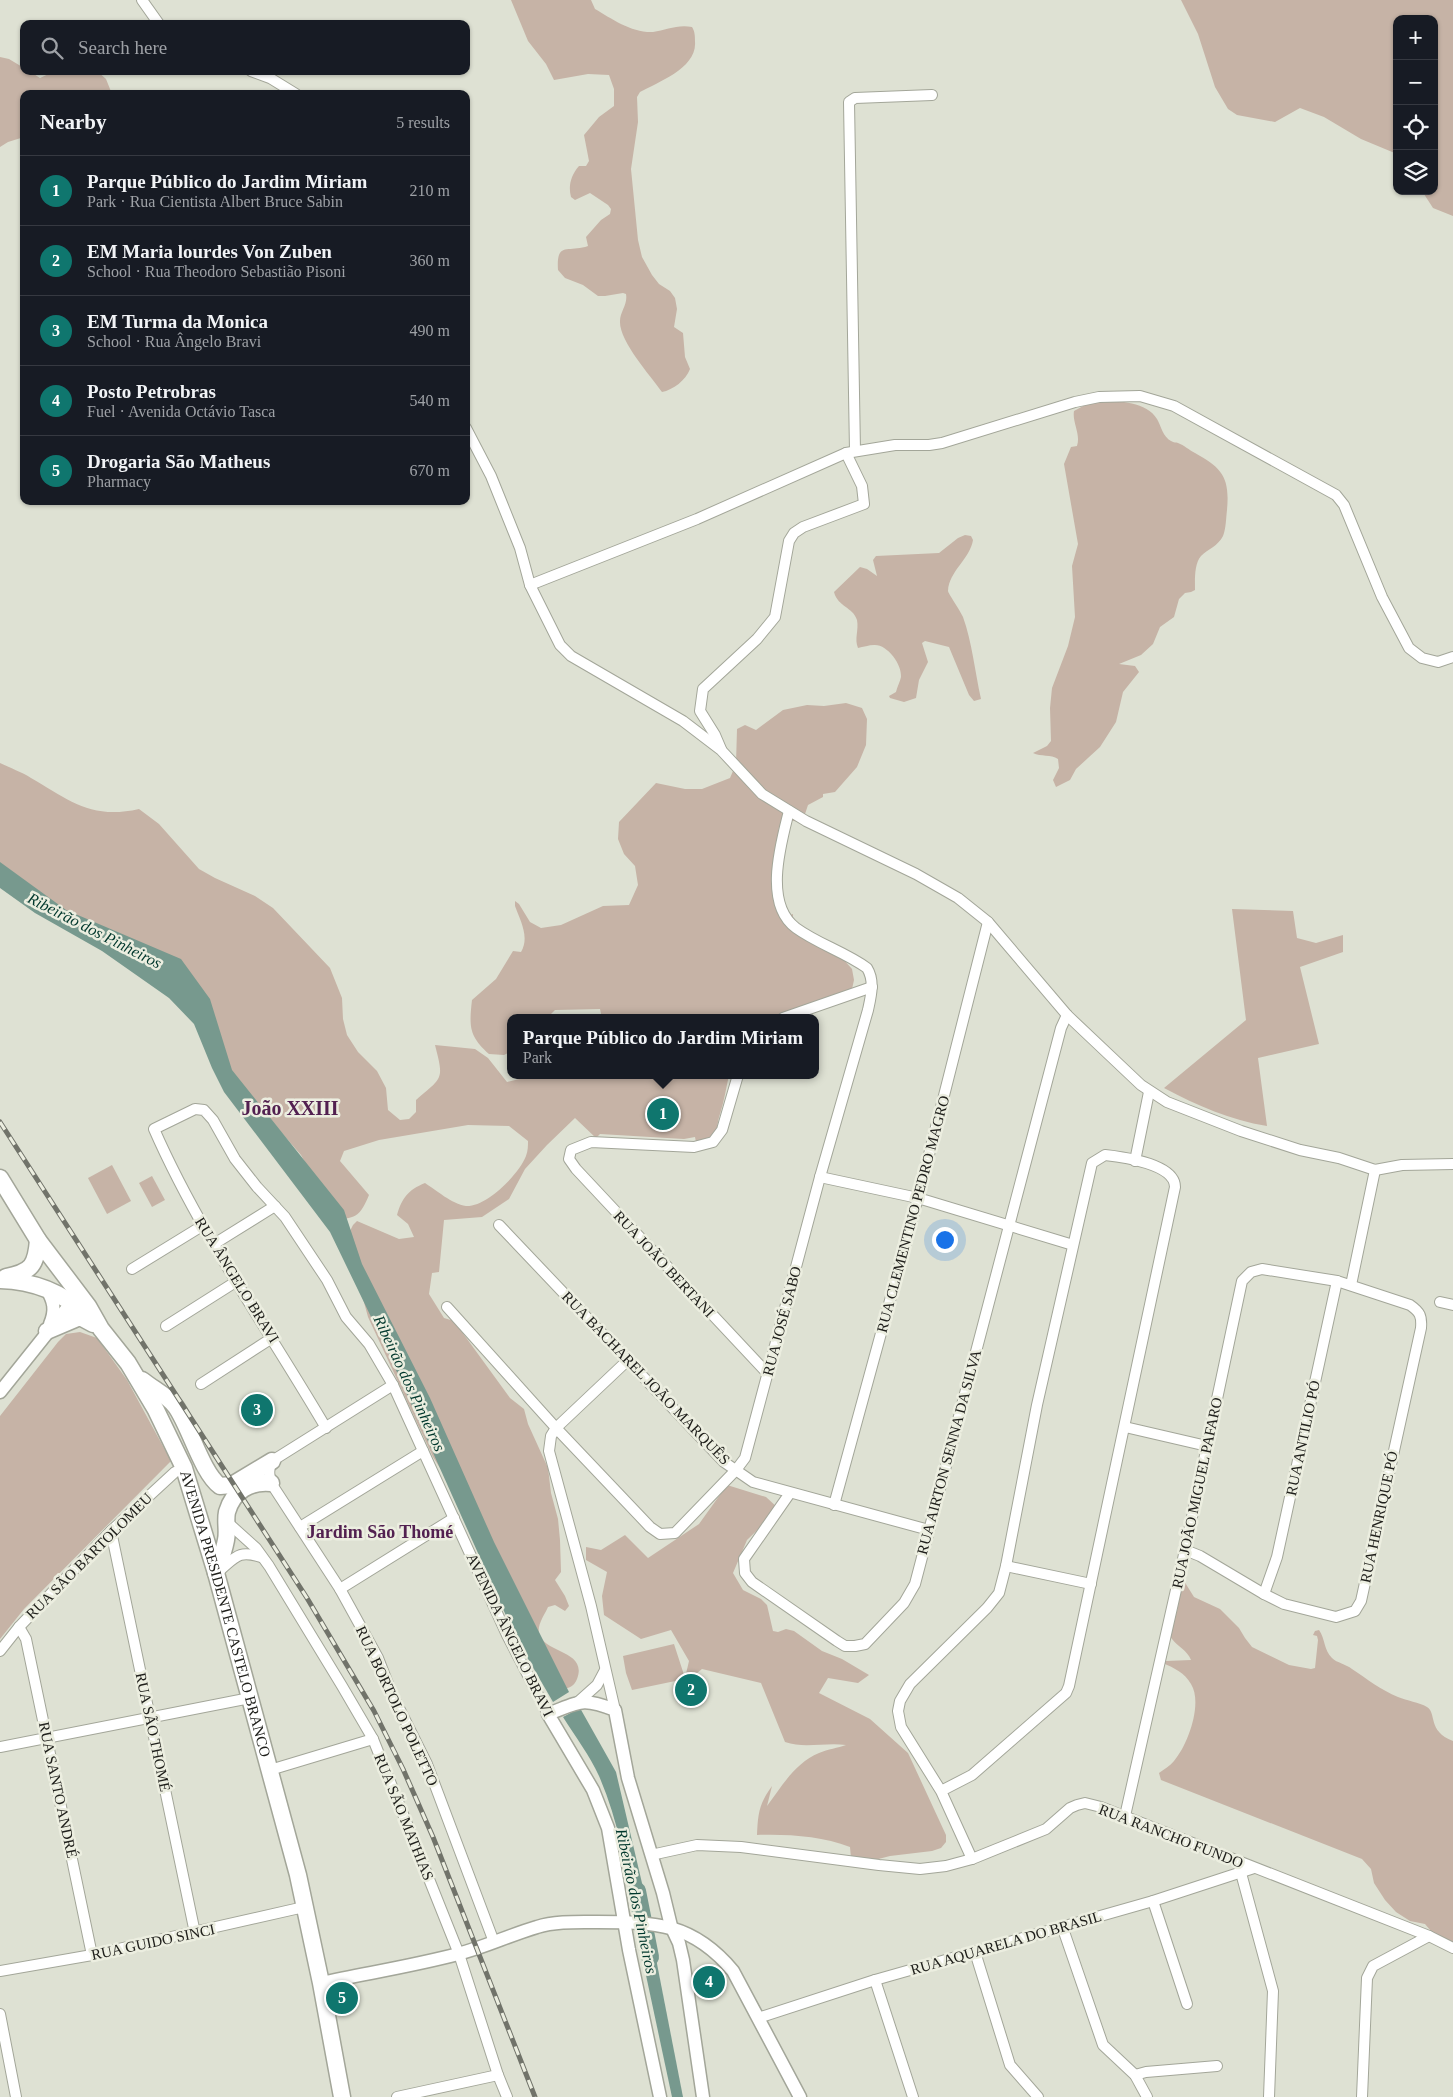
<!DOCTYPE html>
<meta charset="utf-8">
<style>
:root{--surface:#171b24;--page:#20242c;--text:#f1f3f6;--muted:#9ea1a6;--line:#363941;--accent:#0f766e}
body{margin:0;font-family:"Times New Roman",serif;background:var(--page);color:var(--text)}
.controls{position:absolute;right:15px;top:15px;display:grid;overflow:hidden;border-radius:10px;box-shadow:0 1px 4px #0004}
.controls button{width:45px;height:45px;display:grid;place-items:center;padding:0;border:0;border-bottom:1px solid var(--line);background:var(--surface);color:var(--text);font:25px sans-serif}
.you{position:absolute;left:944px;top:1239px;width:18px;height:18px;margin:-12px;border:4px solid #fff;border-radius:50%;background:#1a73e8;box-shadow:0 0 0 8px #1a73e833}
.badge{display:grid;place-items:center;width:32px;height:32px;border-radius:50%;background:var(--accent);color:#fff;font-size:16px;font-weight:700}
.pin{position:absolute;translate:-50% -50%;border:2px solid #fff;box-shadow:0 1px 5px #0006}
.popup{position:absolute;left:507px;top:1014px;width:312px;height:65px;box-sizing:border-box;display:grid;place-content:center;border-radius:10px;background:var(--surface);filter:drop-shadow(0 1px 4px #0005);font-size:16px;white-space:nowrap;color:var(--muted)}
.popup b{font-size:19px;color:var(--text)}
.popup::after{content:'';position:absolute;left:50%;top:100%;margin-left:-10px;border:10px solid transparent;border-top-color:var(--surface)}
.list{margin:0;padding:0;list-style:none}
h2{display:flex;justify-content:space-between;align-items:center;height:65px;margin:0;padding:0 20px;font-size:21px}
h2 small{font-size:16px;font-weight:400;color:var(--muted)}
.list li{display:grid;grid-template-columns:32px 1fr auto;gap:15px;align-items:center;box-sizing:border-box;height:70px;padding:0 20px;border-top:1px solid var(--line)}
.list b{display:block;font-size:19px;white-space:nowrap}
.list p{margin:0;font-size:16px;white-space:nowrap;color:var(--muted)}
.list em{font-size:16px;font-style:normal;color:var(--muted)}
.icon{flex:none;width:28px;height:28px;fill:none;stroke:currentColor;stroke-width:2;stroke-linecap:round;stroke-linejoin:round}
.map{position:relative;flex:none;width:1453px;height:2097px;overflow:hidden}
.search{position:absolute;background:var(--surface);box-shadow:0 1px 4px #0004;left:20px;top:20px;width:450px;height:55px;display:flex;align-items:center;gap:12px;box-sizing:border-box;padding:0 18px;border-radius:10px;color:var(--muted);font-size:19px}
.panel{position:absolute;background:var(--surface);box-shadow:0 1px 4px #0004;left:20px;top:90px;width:450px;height:415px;border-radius:10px}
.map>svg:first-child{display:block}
.green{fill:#c6b3a6}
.water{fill:#77998e}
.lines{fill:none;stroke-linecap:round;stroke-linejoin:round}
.river{stroke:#77998e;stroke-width:18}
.minor-casing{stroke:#a3a699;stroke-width:12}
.tertiary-casing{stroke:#a3a699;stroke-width:15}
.primary-casing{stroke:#a3a699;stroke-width:19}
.minor{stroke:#fff;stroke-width:10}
.tertiary{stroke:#fff;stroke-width:12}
.primary{stroke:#fff;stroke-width:16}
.rail-casing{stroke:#71736a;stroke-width:5}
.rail{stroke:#eceee0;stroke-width:3;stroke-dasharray:9;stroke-linecap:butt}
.labels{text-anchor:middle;stroke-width:5;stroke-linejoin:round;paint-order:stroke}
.street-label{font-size:15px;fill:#20201c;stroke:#eceee0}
.water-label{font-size:16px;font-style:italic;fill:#00372c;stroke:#eceee0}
.quarter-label{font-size:18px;font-weight:bold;fill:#522050;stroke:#eceee0}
.district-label{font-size:20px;font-weight:bold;fill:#522050;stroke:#eceee0}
</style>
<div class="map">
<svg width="1453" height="2097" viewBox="0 0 1453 2097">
<rect width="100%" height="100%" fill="#dee1d3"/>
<!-- green -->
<g class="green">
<path d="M511,0h80l4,9c17,10 37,24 58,23 13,-2 25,-8 39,-5 3,5 3,9 3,15 2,26 -37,40 -55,50l-3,5 1,25 -7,47 7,71 4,17 10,18 7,9 11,7 5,7 2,11 -3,18 9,6 2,24 5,12c-4,11 -17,21 -28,23 -12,-17 -43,-51 -42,-71 0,-9 8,-17 6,-27l-3,-1 -18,3h-7l-15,-11 -18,-7 -7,-8c-2,-29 10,-17 30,-24l-2,-9 15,-17 9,-6 1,-5 -3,-4 -18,-12 -15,7 -4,-3c-3,-11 0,-22 8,-31h7l3,-5 -5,-26 15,-18 15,-11v-17l-5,-14 -21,-1 -34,6 -8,-16 -18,-23z"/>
<path d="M1181,0h272v216l-20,-8 -11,-17h12v-172h-37v135l-36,-15 -37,-22 -24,-9 -25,14 -38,-7 -9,-6 -13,-22 -17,-53z"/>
<path d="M0,57l9,2 15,9v3h5l11,7 15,-7h42l9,8 6,15h-88v43l-16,5 -8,5z"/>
<path d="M1101,400c18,1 46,2 56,19 4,7 6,18 14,22 3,2 5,1 7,2 6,2 11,7 17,10 27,15 35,24 32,57 -1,8 -1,19 -4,26 -5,10 -15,13 -22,20 -7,8 -6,24 -6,34l-4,2 -6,1 -6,6 -5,18 -14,10 -7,17 -12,11 -22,9 16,2 4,6 -16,20 -7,30 -16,25 -24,22 -6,11 -14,7 -3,-7 6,-12 -1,-9c-7,-5 -17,-2 -25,-6l14,-7 4,-5 -1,-33 2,-20 16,-42 7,-29 -3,-51 6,-22 -14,-80 7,-17 6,-1c4,-12 -5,-24 -3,-35l11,-6z"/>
<path d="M965,535l6,1 2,4c-3,19 -24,31 -25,51 0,2 12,19 15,26 9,25 12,55 18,82l-7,2 -5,-6 -20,-48 -24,-6 -3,2 6,19 -9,18 -3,18 -12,4 -14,-4 -1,-2 7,-4c1,-5 4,-10 5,-15 1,-13 -14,-33 -27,-32 -5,0 -11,2 -16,3 -4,-9 1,-18 -1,-28 -4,-13 -19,-13 -23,-28l26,-25 7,2 10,7 -4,-16 3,-4 63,-3 19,-15z"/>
<path d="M846,703l16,5 5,11 -1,26 -9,22 -22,25 -12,2v3l-15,8 -6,18c-10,-3 -16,-4 -23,4l-6,50 12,40 8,-3v8l43,29 16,18 2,11 -2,9 -8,9 -51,20h-191l-2,-9 -45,1 -8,8h-37v34l-6,3 -15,-1c-20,-18 -20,-27 -17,-54l24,-21 17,-28 8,1c9,-15 -1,-32 -6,-46v-5l4,3 11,18 11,6 20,-3 42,-19 26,-1 9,-20 -3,-19 -11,-12 -6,-15 1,-17 37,-39 29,6h17l28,-11 6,-14 1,-35 8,-4 11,5 27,-20 24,-5 17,1z"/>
<path d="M0,763c10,5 22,9 31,15 38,22 60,42 108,31l20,15 40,45 16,9 40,18 18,12 57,60 12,30 1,21 4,16 11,17 19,19 9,17 2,22 12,10 9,-1 7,-7v-12c27,-23 28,-20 19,-55l40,4 13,9 19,24 29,-7h193c-3,14 -5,26 -9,39 -3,8 -2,16 -6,24l-18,4 -1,-5 -11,2 -84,-5 -4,4 -21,-20 -28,27 -22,24 -16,30 -27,18 -38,3 -5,52 -7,1 -3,21 15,24 10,3 56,77 14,11 4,15 20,44 3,25 7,26 2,21 1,32 -6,8 10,16 4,10 -4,5 -10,-6 -7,2c-3,7 -11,18 -9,26 5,21 49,17 38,46 -3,7 -7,9 -14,10l-113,-212 -10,-9 -7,-11 -65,-140 -9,-33 -15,-41 9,-18 4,-4 42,18 15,-2 -6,-13 -11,-9c5,-17 11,-25 28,-32 11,7 27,21 41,23 21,1 53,-32 60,-50 2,-5 2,-11 2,-15l-19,-15 -41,-1 -89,15 -35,11 -4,10 29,34c-8,19 -12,24 -33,24l-35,-64 -75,-86 -42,-73 -184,-116z"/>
<path d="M1232,909l61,2 4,27 19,5 27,-8v17l-43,15 19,77 -61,14 9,68c-37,-6 -69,-20 -103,-38l82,-68z"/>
<path d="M112,1165l19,36 -24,13 -19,-36z"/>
<path d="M152,1176l13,24 -13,7 -13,-24z"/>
<path d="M80,1332l17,6 30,42 44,81 -147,148 -24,30v-223l58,-74 8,-8z"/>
<path d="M727,1485l39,12 12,11 -4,6 -27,26 -14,33 10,17 18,9 6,6 6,26 5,1 8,-3 8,2 28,20 20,8 27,16 -11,8 -30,-5 -9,15 51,26 38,34 38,82v7l-5,6 -9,3 -42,5 -23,6 -16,-4 -1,-11c-29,-11 -62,-13 -93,-12 1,-22 2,-31 15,-49l-5,20c15,-20 28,-43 52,-53 9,-4 19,-5 27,-8 -21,-3 -41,4 -61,-3l-24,-59 -59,-14 -15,12 -2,-2 -53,11 -6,-17 -3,-17 51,-12 11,34 4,-17 -18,-31 -30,9 -37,-24 -2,-19 5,-24 -21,-12v-13l15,3 24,-15 23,23 51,-34z"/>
<path d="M1184,1581l10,16 26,12 19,19 6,10 7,9 37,18 22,4 4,-1 3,-28 -1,-4 -4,-1 2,-4 4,-1c6,8 5,21 13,28 5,5 14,6 20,11 15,10 29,21 46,28 9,4 21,5 29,10 10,6 0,24 26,34v213l-6,-4 -22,-26 -15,-3 -14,-9 -11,-12 -11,-17 -3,-14 -9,-10 -201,-79 -2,-7c5,-4 11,-7 15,-12 14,-16 29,-58 17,-77 -6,-11 -17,-16 -28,-21l3,-2 25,-1c-4,-10 -13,-13 -19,-21 -12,-15 5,-22 6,-32 1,-8 -1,-16 0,-24z"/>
</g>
<!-- water -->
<g class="water">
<path d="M0,862l66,48 115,49 29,40 22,71 112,140 18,54 68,134 64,144 75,150 -16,10 -37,-64 -129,-288 -57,-118 -106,-140 -12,-24 -18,-44 -25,-26 -67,-47 -67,-38 -35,-25z"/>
<path d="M580,1708l36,64 33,141h-14c-9,-46 -17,-94 -36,-137 -9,-20 -24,-40 -36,-59z"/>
<path d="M637,1933h14l32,164h-11z"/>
</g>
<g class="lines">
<!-- river -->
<path class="river" d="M637,1891l13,66"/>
<!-- minor casing -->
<g class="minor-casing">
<g id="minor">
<path d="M142,0l17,24"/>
<path d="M251,71l19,7 26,16"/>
<path d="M466,428l25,48 29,72 10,37 30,60 11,11 112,65 38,29 41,44 44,27 110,53 42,24 30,24 79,93 74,70 26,17 74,29 59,19 39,8 36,12 27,-5 51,-1"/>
<path d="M855,451l-6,-349 6,-4 77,-3"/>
<path d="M530,585l167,-66 149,-66 49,-8h34l13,-2 133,-41 24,-5 41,-1 34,10 162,89 8,10 38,92 27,51 13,10 16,4 15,-5"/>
<path d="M721,749l-6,-14 -15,-24 3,-22 54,-50 18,-22 14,-76 5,-8 9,-6 61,-23 -2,-18 -16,-33"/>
<path d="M783,1018l89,-31"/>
<path d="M738,1075l-16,55 -9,12 -19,5 -103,-5 -20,8 -2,9 7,10 192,205"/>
<path d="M1135,1161l14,-69"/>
<path d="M820,1177l98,21 155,47"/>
<path d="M499,1225l225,237 29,20 176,48"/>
<path d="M214,1244l61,-38"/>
<path d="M132,1269l70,-43"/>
<path d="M1351,1285l24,-115"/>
<path d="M1440,1302l13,3"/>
<path d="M447,1307l109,121 94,99 10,7 15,-1 61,-63 9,-12 75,-281 48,-167c3,-14 7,-29 -1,-42 -22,-16 -49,-24 -71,-40 -33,-24 -15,-85 -7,-117"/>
<path d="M166,1326l71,-45"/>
<path d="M201,1384l71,-46"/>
<path d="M393,1385l-121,76c-4,8 -3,14 -1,22l69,106 38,69 14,36 35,70 67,178"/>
<path d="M1125,1427l82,19"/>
<path d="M326,1428c-58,-99 -126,-194 -172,-299l41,-20 9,1 9,10 22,39 22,28 28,30 42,63 19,37 23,27 24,41 114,250 41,79"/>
<path d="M790,1493l-46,66 1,14 7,9 85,59 8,5h10l10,-2 39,-41 11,-19 146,-556 6,-13"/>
<path d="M834,1505l84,-307 70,-276"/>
<path d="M226,1521l30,27 13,18 73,120 31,53 86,215 39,121 9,22"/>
<path d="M300,1527l123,-76"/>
<path d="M111,1531l84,402"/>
<path d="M1006,1566l85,18"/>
<path d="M219,1571c17,-14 19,-21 42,-14"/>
<path d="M340,1589l114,-71"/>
<path d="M1264,1594l13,-37 60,-276"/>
<path d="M19,1627l7,12 66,316"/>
<path d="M0,1651l19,-24 92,-96 64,-59 9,-4"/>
<path d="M578,1702l19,-17 8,-15"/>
<path d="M615,1710l-24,-104 -42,-155 2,-15 5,-8 72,-68"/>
<path d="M0,1747l250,-49"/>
<path d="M270,1770l103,-31"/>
<path d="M941,1791l31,-16 94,-82 3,-7 106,-499c0,-23 -52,-30 -70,-32l-13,8 -55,242 -31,161 -7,27 -12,15 -77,76 -10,17 -2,10 3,16 40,64 31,68"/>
<path d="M1125,1816l60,-266 57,-269 9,-9 11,-3 75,12 73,24c10,7 12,11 11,23l-60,273 -6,10 -19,6 -52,-13 -20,-10 -64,-38 -15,-6"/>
<path d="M651,1855l46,-10 44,2 138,18 41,4 26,-3 26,-7 74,-30 24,-21 7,-3 8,-2 16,4 328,129 24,12"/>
<path d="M1241,1873l32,118 -4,106"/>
<path d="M1153,1901l34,103"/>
<path d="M1062,1926l41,119 32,30 12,22"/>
<path d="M975,1952l35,113 28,32"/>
<path d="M0,1971l92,-16 212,-48"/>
<path d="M875,1980l38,117"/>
<path d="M0,2014l16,83"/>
<path d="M758,2018l117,-38 278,-79 101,-33"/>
<path d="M1135,2075l11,-3 71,-6"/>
<path d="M397,2097l101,-22"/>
<path d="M1362,2097l5,-119 6,-12 56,-30"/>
</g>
</g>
<!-- tertiary casing -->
<g class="tertiary-casing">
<g id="tertiary">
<path d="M46,1288c8,13 10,22 4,36"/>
<path d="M0,1392l72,-90"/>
<path d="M321,1983c46,-10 92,-17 137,-29 27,-7 52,-19 79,-27 18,-6 41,-5 60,-5 59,0 96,1 136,49l67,126"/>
<path d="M660,2097l-31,-147 -21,-122 -15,-38 -45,-76c32,-12 33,-17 67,-4l13,68 35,115 8,33 8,17 4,17 20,137"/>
</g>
</g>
<!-- primary casing -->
<g class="primary-casing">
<g id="primary">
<path id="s1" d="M0,1178l38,62 50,66 13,23 27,34 28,47 28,58 32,105 82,302 23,108 21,114"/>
<path d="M6,1277c26,-5 30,-12 32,-37"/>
<path d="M0,1280c33,1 61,11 85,34"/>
<path d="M47,1331l33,-14 13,7"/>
<path d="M142,1380c11,9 26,16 34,27 14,20 26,66 44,79l12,-1 40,-24"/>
<path d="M216,1573c4,-11 8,-22 10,-33 2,-9 -1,-19 1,-28 6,-21 23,-31 44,-29"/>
</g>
</g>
<!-- minor -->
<use href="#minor" class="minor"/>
<!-- tertiary -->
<use href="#tertiary" class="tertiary"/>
<!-- primary -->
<use href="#primary" class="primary"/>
<!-- rail casing -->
<g class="rail-casing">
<path id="rail" d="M0,1122l307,476 67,113 29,58 30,68 102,260"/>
</g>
<!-- rail -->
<use href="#rail" class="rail"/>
</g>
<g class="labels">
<!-- street labels -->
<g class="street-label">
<text transform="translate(913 1214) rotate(-75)" y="5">RUA CLEMENTINO PEDRO MAGRO</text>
<text transform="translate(664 1264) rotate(47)" y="5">RUA JOÃO BERTANI</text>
<text transform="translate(237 1280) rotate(58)" y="5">RUA ÂNGELO BRAVI</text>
<text transform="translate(782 1321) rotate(-75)" y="5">RUA JOSÉ SABO</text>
<text transform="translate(646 1378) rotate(46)" y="5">RUA BACHAREL JOÃO MARQUÊS</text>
<text transform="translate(1303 1438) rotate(-78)" y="5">RUA ANTILIO PÓ</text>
<text transform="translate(949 1452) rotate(-75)" y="5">RUA AIRTON SENNA DA SILVA</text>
<text transform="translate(1197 1493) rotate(-78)" y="5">RUA JOÃO MIGUEL PAFARO</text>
<text transform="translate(1379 1517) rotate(-78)" y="5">RUA HENRIQUE PÓ</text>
<text transform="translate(89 1556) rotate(-45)" y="5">RUA SÃO BARTOLOMEU</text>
<text dy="5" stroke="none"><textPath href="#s1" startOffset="496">AVENIDA PRESIDENTE CASTELO BRANCO</textPath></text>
<text transform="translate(510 1635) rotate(64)" y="5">AVENIDA ÂNGELO BRAVI</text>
<text transform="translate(397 1706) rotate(65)" y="5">RUA BORTOLO POLETTO</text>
<text transform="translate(153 1732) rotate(78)" y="5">RUA SÃO THOMÉ</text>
<text transform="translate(58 1790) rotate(78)" y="5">RUA SANTO ANDRÉ</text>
<text transform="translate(404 1817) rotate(68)" y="5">RUA SÃO MATHIAS</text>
<text transform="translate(1171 1836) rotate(21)" y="5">RUA RANCHO FUNDO</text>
<text transform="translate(153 1942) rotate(-12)" y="5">RUA GUIDO SINCI</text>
<text transform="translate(1006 1943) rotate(-16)" y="5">RUA AQUARELA DO BRASIL</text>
</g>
<!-- water labels -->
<g class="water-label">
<text transform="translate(95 930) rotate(27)" y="6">Ribeirão dos Pinheiros</text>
<text transform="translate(410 1383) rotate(65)" y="6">Ribeirão dos Pinheiros</text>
<text transform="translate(637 1901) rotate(78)" y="6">Ribeirão dos Pinheiros</text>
</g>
<!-- quarter labels -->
<g class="quarter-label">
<text x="380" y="1538">Jardim São Thomé</text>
</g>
<!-- district labels -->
<g class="district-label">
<text x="290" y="1115">João XXIII</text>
</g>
</g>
</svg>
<div class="controls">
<button>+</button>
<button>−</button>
<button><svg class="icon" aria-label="locate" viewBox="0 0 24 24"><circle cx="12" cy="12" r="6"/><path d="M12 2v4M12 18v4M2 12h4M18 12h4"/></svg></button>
<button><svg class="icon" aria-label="layers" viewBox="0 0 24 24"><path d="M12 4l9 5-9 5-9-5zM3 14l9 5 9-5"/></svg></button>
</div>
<div class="you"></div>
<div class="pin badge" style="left:663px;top:1114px">1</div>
<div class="popup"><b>Parque Público do Jardim Miriam</b>Park</div>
<div class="pin badge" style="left:691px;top:1690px">2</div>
<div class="pin badge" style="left:257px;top:1410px">3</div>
<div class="pin badge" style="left:709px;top:1982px">4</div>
<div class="pin badge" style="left:342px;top:1998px">5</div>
<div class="search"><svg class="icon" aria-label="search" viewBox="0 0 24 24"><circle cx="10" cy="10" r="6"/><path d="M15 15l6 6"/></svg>Search here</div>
<section class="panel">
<h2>Nearby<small>5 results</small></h2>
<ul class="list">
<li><span class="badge">1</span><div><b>Parque Público do Jardim Miriam</b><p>Park · Rua Cientista Albert Bruce Sabin</p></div><em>210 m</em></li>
<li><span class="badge">2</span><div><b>EM Maria lourdes Von Zuben</b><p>School · Rua Theodoro Sebastião Pisoni</p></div><em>360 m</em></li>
<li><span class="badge">3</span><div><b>EM Turma da Monica</b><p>School · Rua Ângelo Bravi</p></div><em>490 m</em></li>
<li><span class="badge">4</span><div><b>Posto Petrobras</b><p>Fuel · Avenida Octávio Tasca</p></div><em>540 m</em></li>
<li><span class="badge">5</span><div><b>Drogaria São Matheus</b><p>Pharmacy</p></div><em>670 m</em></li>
</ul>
</section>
</div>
